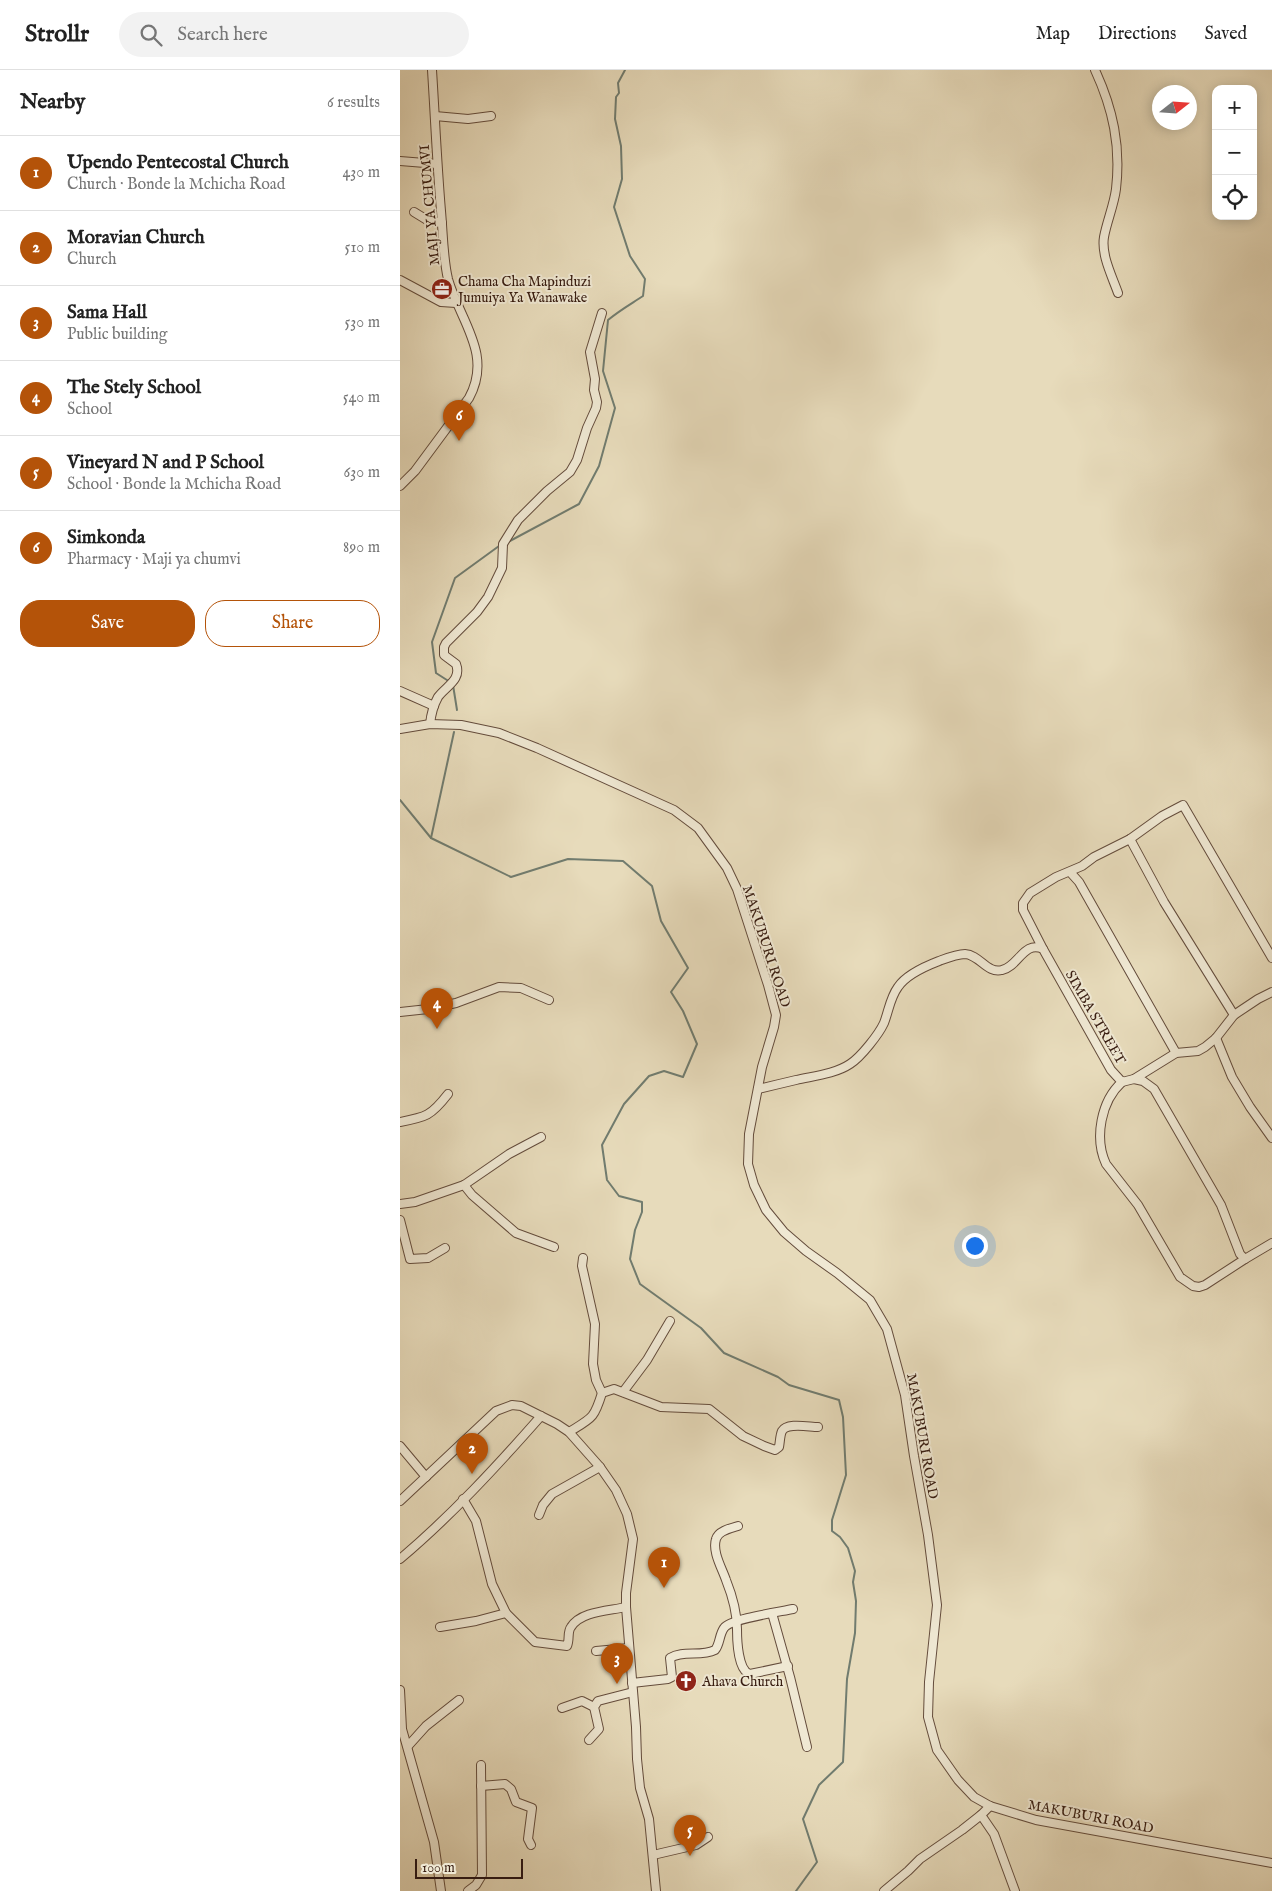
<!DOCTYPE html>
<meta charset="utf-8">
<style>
:root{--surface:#fff;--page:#f2f2f2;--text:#222;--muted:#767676;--line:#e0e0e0;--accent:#b45309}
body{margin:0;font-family:"IM FELL English",serif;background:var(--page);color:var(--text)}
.controls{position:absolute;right:15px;top:15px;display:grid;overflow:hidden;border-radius:10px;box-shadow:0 2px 12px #0003}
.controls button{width:45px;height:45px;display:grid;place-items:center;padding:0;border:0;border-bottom:1px solid var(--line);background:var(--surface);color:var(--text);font:25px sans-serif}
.compass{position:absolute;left:752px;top:15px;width:45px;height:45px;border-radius:50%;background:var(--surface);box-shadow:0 2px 12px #0003;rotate:73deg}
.scale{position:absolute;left:15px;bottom:12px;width:108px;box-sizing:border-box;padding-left:5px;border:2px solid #381d11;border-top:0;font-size:14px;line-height:18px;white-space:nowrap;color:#381d11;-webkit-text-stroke:4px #efe8d3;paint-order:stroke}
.you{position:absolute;left:574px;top:1175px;width:18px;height:18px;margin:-12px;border:4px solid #fff;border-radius:50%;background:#1a73e8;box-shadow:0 0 0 8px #1a73e833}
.badge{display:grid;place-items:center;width:32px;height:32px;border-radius:50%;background:var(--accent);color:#fff;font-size:16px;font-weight:700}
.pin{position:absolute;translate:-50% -41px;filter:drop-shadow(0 1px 2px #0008)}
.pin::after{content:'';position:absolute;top:26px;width:18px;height:15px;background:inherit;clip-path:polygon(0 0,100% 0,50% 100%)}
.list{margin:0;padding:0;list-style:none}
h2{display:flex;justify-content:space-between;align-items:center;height:65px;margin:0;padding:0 20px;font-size:21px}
h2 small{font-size:16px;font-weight:400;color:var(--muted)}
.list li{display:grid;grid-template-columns:32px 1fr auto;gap:15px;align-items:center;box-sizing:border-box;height:75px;padding:0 20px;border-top:1px solid var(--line)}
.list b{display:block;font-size:19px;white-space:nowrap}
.list p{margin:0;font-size:16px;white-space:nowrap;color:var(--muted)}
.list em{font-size:16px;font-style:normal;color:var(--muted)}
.actions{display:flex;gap:10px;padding:15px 20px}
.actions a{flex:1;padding:11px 0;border:1px solid var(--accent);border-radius:20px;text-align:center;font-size:18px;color:var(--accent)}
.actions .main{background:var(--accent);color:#fff}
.icon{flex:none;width:28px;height:28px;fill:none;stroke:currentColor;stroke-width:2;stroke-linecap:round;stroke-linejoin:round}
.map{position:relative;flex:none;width:872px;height:1821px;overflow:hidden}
header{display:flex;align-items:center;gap:30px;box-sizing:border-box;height:70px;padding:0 25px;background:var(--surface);border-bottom:1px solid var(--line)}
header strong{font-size:24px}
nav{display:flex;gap:28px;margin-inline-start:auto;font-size:18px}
.search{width:350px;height:45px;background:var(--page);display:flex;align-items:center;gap:12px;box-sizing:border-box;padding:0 18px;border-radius:28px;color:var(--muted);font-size:19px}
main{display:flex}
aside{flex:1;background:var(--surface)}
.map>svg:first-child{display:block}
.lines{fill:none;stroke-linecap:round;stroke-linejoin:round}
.stream{stroke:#717c6f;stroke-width:2}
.minor-casing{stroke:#644c3c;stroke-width:10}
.minor{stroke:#efe8d3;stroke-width:8}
.labels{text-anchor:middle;stroke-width:4;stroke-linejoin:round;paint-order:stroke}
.street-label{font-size:14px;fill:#381d11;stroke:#efe8d3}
.poi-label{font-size:14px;fill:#381d11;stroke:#efe8d3;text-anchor:start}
</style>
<header>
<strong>Strollr</strong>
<div class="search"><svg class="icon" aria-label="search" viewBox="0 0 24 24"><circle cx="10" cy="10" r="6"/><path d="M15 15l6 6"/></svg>Search here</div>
<nav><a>Map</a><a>Directions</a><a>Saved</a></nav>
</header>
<main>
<aside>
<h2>Nearby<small>6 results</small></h2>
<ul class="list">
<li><span class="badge">1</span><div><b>Upendo Pentecostal Church</b><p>Church · Bonde la Mchicha Road</p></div><em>430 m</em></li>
<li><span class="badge">2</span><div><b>Moravian Church</b><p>Church</p></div><em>510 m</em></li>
<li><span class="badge">3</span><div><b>Sama Hall</b><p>Public building</p></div><em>530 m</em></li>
<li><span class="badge">4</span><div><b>The Stely School</b><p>School</p></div><em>540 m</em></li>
<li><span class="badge">5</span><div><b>Vineyard N and P School</b><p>School · Bonde la Mchicha Road</p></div><em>630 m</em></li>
<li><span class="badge">6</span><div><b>Simkonda</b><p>Pharmacy · Maji ya chumvi</p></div><em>890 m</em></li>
</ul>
<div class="actions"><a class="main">Save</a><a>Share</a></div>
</aside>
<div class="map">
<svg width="872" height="1821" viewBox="0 0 872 1821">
<rect width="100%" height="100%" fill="#e7dbbb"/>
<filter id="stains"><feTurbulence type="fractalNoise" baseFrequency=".004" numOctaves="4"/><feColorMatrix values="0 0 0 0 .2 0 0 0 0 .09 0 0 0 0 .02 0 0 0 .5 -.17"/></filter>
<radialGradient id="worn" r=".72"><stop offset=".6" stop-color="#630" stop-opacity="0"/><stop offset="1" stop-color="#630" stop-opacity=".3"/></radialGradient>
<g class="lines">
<!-- stream -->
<g class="stream">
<path d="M108,472l71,-38 20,-38 16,-58 -12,-37 5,-51c12,-10 23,-16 35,-24l2,-17 -15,-23 -16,-49 8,-28 -1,-33 -6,-27 1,-22 3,-4 -1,-10 7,-13"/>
<path d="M50,612l-14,-9 -4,-31 23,-64 44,-32"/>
<path d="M53,615l4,25"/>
<path d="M0,730l31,38 80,39 57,-18 55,2 29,25 9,35 27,47 -17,24 12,19 14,33 -14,33 -19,-6 -15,5 -25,28 -22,41 5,35 12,16 23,6v10l-7,18 -5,29 10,25 61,44 23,25 54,24 11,8 50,15 4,17 3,58 -14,45v11l8,6 8,11 7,23 -2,11 3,19 -1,32 -8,46 -4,83 -24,23 -16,34 14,43 -21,29"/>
<path d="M31,768l23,-106"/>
</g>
<!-- minor casing -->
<g class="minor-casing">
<g id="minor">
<path d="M695,0c18,39 26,76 21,119 -2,16 -9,32 -12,48 -3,18 8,39 14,56"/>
<path d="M35,46l33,3 23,-3"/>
<path d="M0,91l37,3"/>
<path d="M14,142l13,8 15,3"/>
<path d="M0,210l41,22 15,1"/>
<path d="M0,416l15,-15 54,-73c24,-44 -9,-77 -21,-119 -5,-21 -5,-46 -7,-68 -4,-47 -6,-94 -9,-141"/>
<path d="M0,621l34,15"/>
<path d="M30,654c1,-9 3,-18 8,-27 8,-11 24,-17 18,-33l-12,-9v-8l2,-4 31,-31 11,-15 14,-29 1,-24 15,-24 29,-29 23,-19 7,-12 10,-32 9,-20 1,-6 -3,-12 1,-11 -5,-27 12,-39"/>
<path d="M0,659l30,-5 31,1 38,8 38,15 137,62 24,18 29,40 10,21 31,96 8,30 -2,12 -12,40 -13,67 -1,30 6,21 12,25 18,22 22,19 31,22 33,27 17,29 18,66 9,61 14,79 9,70 -8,77 -1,35 9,33 21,30 16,17 16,9 46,14 236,43"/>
<path d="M730,769l34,63 70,113"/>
<path d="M670,802l9,10 97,171"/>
<path d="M643,879l-20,-39v-7l7,-10 26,-16 26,-11 12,-9 36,-18 32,-23 21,-11 89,153"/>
<path d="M0,942l28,-3 28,-6 43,-16 22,1 28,12"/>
<path d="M816,968l16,39 18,30 22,31"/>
<path d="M734,1009l9,2 11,8 67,116 19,49 5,5 27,-16"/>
<path d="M722,1012c-21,19 -28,56 -16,82l32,41 42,72 13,9 6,1 6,-2 40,-26"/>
<path d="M358,1019c13,-3 25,-6 38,-9 17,-4 39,-6 54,-16 11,-7 29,-30 34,-41 5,-13 6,-25 14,-36 8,-12 28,-21 41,-26 8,-3 18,-7 26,-7 15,1 22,20 37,16 16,-3 22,-30 41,-21l68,121 11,12 12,-3 42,-26 22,-2 7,-4 11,-9 18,-23 24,-16 14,-7"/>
<path d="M0,1052c26,-5 31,-6 48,-28"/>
<path d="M64,1115l8,10 44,38 38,14"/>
<path d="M0,1134l15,-2 49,-17 45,-31 32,-17"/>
<path d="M0,1150l10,39 18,-1 17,-10"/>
<path d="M183,1188l-1,8 13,58 -2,40 3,16 6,13"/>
<path d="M223,1322l24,-32 23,-39"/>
<path d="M169,1362c23,-14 25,-13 33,-39l12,-4 47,18 48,2 34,27 21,10 11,4 4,-3c1,-5 1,-12 3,-16 5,-9 27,-4 36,-4"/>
<path d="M0,1376l26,31"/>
<path d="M63,1429l13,22 16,63 14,29 29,29 32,4c3,-6 0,-14 4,-19 10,-16 38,-16 55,-20"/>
<path d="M0,1431l96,-90 16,-6 9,1 36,18 12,8 31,35 16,23 11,24 6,25 -7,54v14l10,120 1,32 3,29 9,31 7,72"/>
<path d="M139,1445l4,-10 9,-11 48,-27"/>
<path d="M338,1456c-7,2 -20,5 -22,13 -4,13 6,29 10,41 6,15 11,33 11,49 0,11 1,42 13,45l38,-8"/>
<path d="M0,1489c51,-43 97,-93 141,-143"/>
<path d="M372,1543l18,64 17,70"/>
<path d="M40,1557l36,-6 30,-8"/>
<path d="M196,1581l33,-3"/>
<path d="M232,1613l36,-4 4,-2 -2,-19c13,-8 31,-1 45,-8 5,-6 4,-15 9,-22 6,-9 55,-16 69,-19"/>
<path d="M0,1620l2,39 32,113 7,49"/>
<path d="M162,1638l20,-7 12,6"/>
<path d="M189,1670l10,-11 -5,-22 4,-6 35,-9"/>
<path d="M8,1676l18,-20 33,-26"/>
<path d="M81,1716l24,-2 6,5 5,13 16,6 -4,31 3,6"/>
<path d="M581,1745l13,19 21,57"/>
<path d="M253,1785l43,-10 12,-8"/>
<path d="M68,1821l8,-6 6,-10 -1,-110"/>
<path d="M484,1821l24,-20 12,-12 42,-29 19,-15 9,-9"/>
</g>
</g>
<!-- minor -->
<use href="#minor" class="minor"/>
</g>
<!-- icons -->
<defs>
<g id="office-disc" transform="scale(1.125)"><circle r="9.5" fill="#8f2418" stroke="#efe8d3"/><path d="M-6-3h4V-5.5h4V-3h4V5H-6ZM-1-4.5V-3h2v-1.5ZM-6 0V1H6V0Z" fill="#fff"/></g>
<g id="church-disc" transform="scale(1.125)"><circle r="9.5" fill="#8f2418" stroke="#efe8d3"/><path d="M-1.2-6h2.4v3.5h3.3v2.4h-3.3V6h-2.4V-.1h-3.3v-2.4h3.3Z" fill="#fff"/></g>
</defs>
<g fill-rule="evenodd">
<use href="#office-disc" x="42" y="219"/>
<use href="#church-disc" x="286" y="1611"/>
</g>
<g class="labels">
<!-- street labels -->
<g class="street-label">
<text transform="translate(29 135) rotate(-95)" y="5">MAJI YA CHUMVI</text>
<text transform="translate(367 876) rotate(72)" y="5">MAKUBURI ROAD</text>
<text transform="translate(696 947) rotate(60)" y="5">SIMBA STREET</text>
<text transform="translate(523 1366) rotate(80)" y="5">MAKUBURI ROAD</text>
<text transform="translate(691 1746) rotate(11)" y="5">MAKUBURI ROAD</text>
</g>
<!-- poi labels -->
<g class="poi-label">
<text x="58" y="216">Chama Cha Mapinduzi<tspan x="58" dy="16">Jumuiya Ya Wanawake</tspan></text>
<text x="302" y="1616">Ahava Church</text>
</g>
</g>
<rect width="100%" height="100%" filter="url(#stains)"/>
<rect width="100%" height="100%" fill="url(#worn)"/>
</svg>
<div class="controls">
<button>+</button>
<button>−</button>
<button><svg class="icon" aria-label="locate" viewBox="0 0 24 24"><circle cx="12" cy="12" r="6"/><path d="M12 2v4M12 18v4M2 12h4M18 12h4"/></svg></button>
</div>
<svg class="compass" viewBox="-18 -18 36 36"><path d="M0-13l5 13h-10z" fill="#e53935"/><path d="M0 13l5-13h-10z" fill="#767676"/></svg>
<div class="scale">100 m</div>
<div class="you"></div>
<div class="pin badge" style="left:264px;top:1518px">1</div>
<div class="pin badge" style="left:72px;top:1404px">2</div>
<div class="pin badge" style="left:217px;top:1614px">3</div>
<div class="pin badge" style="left:37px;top:959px">4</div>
<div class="pin badge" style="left:290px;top:1786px">5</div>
<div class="pin badge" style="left:59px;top:371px">6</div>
</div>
</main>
